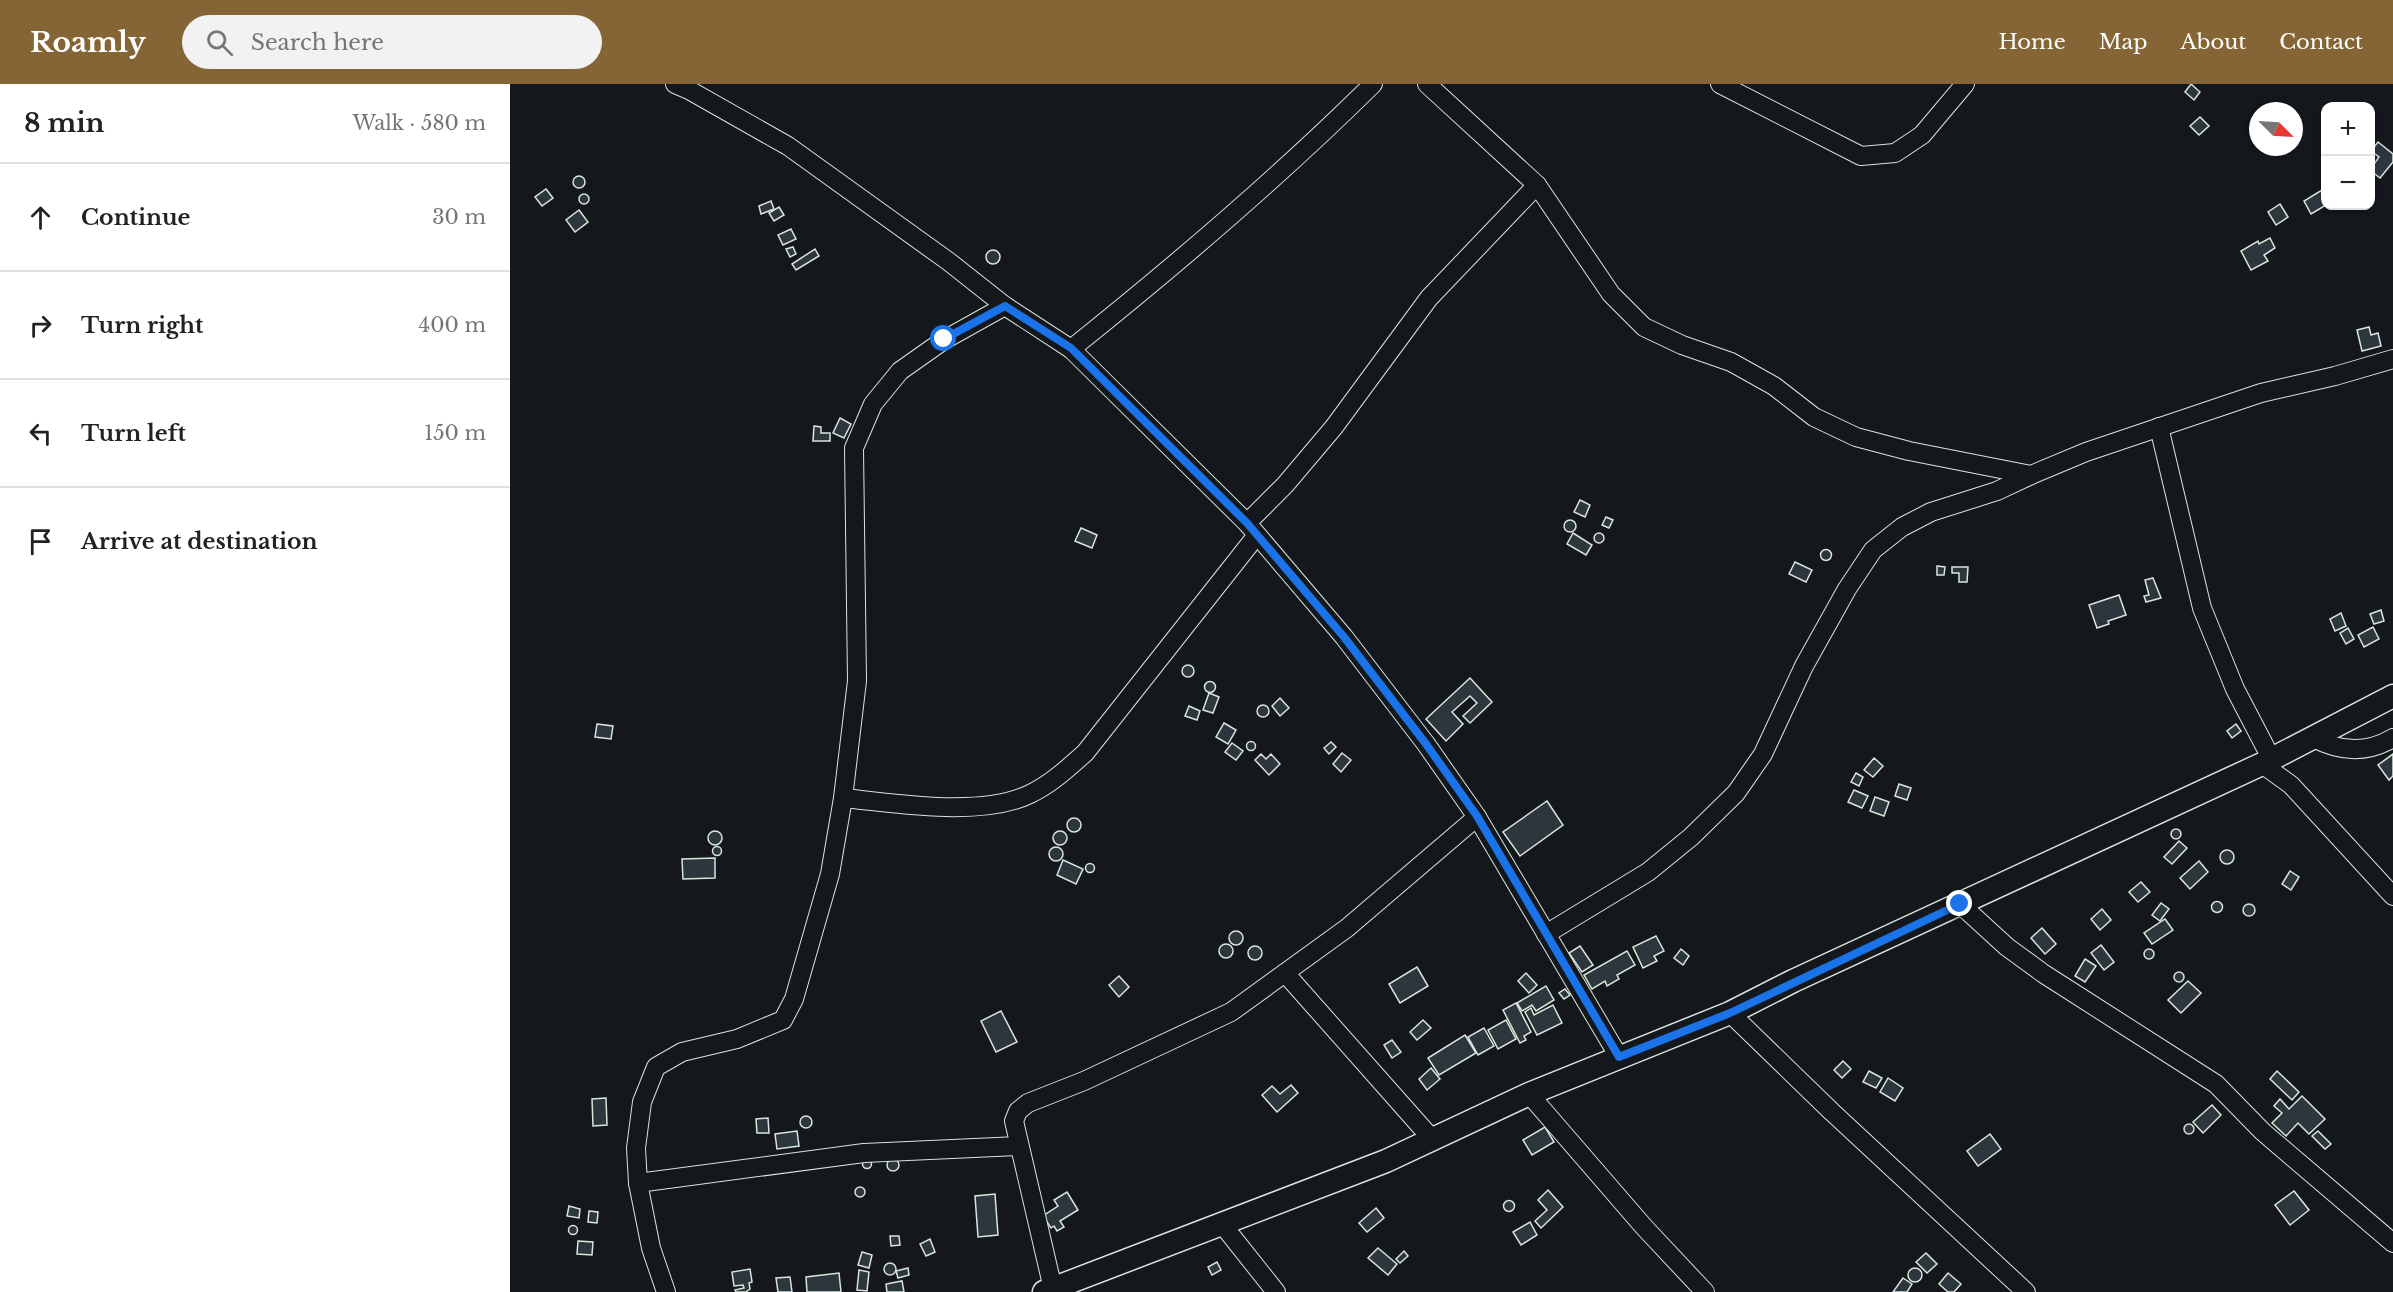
<!DOCTYPE html>
<meta charset="utf-8">
<style>
:root{--surface:#fff;--page:#f2f2f2;--text:#222;--muted:#767676;--line:#e0e0e0;--accent:#856535}
body{margin:0;font-family:"Libre Baskerville",serif;background:var(--page);color:var(--text)}
.controls{position:absolute;right:18px;top:18px;display:grid;overflow:hidden;border-radius:12px;box-shadow:0 2px 4px #0004}
.controls button{width:54px;height:54px;display:grid;place-items:center;padding:0;border:0;border-bottom:2px solid var(--line);background:var(--surface);color:var(--text);font:30px sans-serif}
.compass{position:absolute;left:1739px;top:18px;width:54px;height:54px;border-radius:50%;background:var(--surface);box-shadow:0 2px 4px #0004;rotate:114deg}
.stop{position:absolute;width:18px;height:18px;margin:-14px;border:4px solid #1a73e8;border-radius:50%;background:#fff}
.stop.end{background:#1a73e8;border-color:#fff;box-shadow:0 2px 6px #0008}
.list{margin:0;padding:0;list-style:none}
h2{display:flex;justify-content:space-between;align-items:center;height:78px;margin:0;padding:0 24px;font-size:26px}
h2 small{font-size:20px;font-weight:400;color:var(--muted)}
.list li{display:grid;grid-template-columns:39px 1fr auto;gap:18px;align-items:center;box-sizing:border-box;height:108px;padding:0 24px;border-top:2px solid var(--line)}
.list b{display:block;font-size:22px;white-space:nowrap}
.list em{font-size:20px;font-style:normal;color:var(--muted)}
.icon{flex:none;width:33px;height:33px;fill:none;stroke:currentColor;stroke-width:2;stroke-linecap:round;stroke-linejoin:round}
.map{position:relative;flex:none;width:1883px;height:1208px;overflow:hidden}
header{display:flex;align-items:center;gap:36px;box-sizing:border-box;height:84px;padding:0 30px;background:var(--accent);color:#fff}
header strong{font-size:28px}
nav{display:flex;gap:33px;margin-inline-start:auto;font-size:21px}
.search{width:420px;height:54px;background:var(--page);display:flex;align-items:center;gap:15px;box-sizing:border-box;padding:0 21px;border-radius:33px;color:var(--muted);font-size:22px}
main{display:flex}
aside{flex:1;background:var(--surface)}
.map>svg:first-child{display:block}
.building{fill:#2c363c;stroke:#d8e6dc;stroke-width:1.5}
.lines{fill:none;stroke-linecap:round;stroke-linejoin:round}
.minor-casing{stroke:#d8e6dc;stroke-width:20}
.major-casing{stroke:#d8e6dc;stroke-width:25}
.minor{stroke:#14181c;stroke-width:18}
.major{stroke:#14181c;stroke-width:22}
.route{stroke:#1a73e8;stroke-width:8}
</style>
<header>
<strong>Roamly</strong>
<div class="search"><svg class="icon" aria-label="search" viewBox="0 0 24 24"><circle cx="10" cy="10" r="6"/><path d="M15 15l6 6"/></svg>Search here</div>
<nav><a>Home</a><a>Map</a><a>About</a><a>Contact</a></nav>
</header>
<main>
<aside>
<h2>8 min<small>Walk · 580 m</small></h2>
<ul class="list">
<li><svg class="icon" aria-label="ahead" viewBox="0 0 24 24"><path d="M12 20V5M6 11l6-6 6 6"/></svg><div><b>Continue</b></div><em>30 m</em></li>
<li><svg class="icon" aria-label="right" viewBox="0 0 24 24"><path d="M7 20v-9h11M14 6l5 5-5 5"/></svg><div><b>Turn right</b></div><em>400 m</em></li>
<li><svg class="icon" aria-label="left" viewBox="0 0 24 24"><path d="M17 20v-9H6M10 6l-5 5 5 5"/></svg><div><b>Turn left</b></div><em>150 m</em></li>
<li><svg class="icon" aria-label="arrive" viewBox="0 0 24 24"><path d="M6 21V4h12l-3 4 3 4H6"/></svg><div><b>Arrive at destination</b></div></li>
</ul>
</aside>
<div class="map">
<svg width="1883" height="1208" viewBox="0 0 1883 1208">
<rect width="100%" height="100%" fill="#14181c"/>
<!-- building -->
<g class="building">
<path d="M1681,0l9,8 -6,8 -9,-8z"/>
<path d="M1690,33l9,9 -10,9 -9,-9z"/>
<path d="M1868,58l15,12v8l-13,16 -10,-8 9,-13 -8,-6z"/>
<circle cx="69" cy="98" r="6"/>
<path d="M36,105l7,9 -11,8 -7,-9z"/>
<path d="M1812,106l4,5v10l-15,9 -7,-13z"/>
<circle cx="74" cy="115" r="5"/>
<path d="M261,117l3,8 -13,5 -2,-8z"/>
<path d="M1770,120l8,13 -12,8 -8,-13z"/>
<path d="M269,123l5,8 -10,6 -5,-8z"/>
<path d="M69,126l9,12 -13,10 -9,-12z"/>
<path d="M281,145l5,10 -13,6 -5,-10z"/>
<path d="M1760,154l5,10 -11,7 4,6 -17,9 -10,-19 17,-10 1,3z"/>
<path d="M283,163l3,7 -6,3 -4,-8z"/>
<path d="M305,165l4,7 -23,14 -4,-6z"/>
<circle cx="483" cy="173" r="7"/>
<path d="M1859,243l2,8 7,-2 3,13 -19,5 -5,-21z"/>
<path d="M330,334l11,6 -7,14 -11,-5z"/>
<path d="M304,342l7,1v6h9v8h-17z"/>
<path d="M1070,416l10,5 -5,12 -11,-5z"/>
<path d="M1096,433l7,3 -4,8 -7,-3z"/>
<circle cx="1060" cy="442" r="6"/>
<path d="M571,444l16,7 -5,13 -17,-7z"/>
<path d="M1063,449l19,12 -6,10 -19,-11z"/>
<circle cx="1089" cy="454" r="5"/>
<circle cx="1316" cy="471" r="5.5"/>
<path d="M1285,478l17,8 -6,12 -17,-8z"/>
<path d="M1427,482l8,1 -1,8h-7z"/>
<path d="M1442,483h16l-1,15h-8v-9h-7z"/>
<path d="M1643,494l8,20 -15,4 -2,-6 5,-1 -4,-15z"/>
<path d="M1609,511l7,20 -18,6 1,3 -12,4 -8,-23z"/>
<path d="M1871,526l3,11 -10,3 -4,-10z"/>
<path d="M1831,529l5,13 -11,5 -5,-12z"/>
<path d="M1863,543l6,12 -15,8 -6,-12z"/>
<path d="M1838,544l6,11 -8,5 -6,-11z"/>
<circle cx="678" cy="587" r="6"/>
<path d="M960,594l22,24 -22,21 -7,-7 14,-13 -7,-7 -18,16 11,12 -17,17 -20,-22z"/>
<circle cx="700" cy="603" r="5.5"/>
<path d="M699,609l10,4 -6,16 -10,-3z"/>
<path d="M770,614l9,10 -9,8 -8,-10z"/>
<circle cx="753" cy="627" r="6"/>
<path d="M679,622l11,5 -3,9 -12,-4z"/>
<path d="M714,639l12,7 -8,14 -12,-7z"/>
<path d="M87,640l16,2 -2,13 -16,-2z"/>
<path d="M1726,640l5,7 -9,7 -5,-7z"/>
<circle cx="741" cy="662" r="4.5"/>
<path d="M821,658l5,5 -7,7 -5,-6z"/>
<path d="M722,659l11,8 -7,9 -11,-8z"/>
<path d="M832,669l9,7 -10,12 -8,-8z"/>
<path d="M751,670l5,5 5,-5 9,10 -11,11 -14,-15z"/>
<path d="M1883,670v22l-4,4 -11,-15z"/>
<path d="M1364,674l9,8 -10,11 -9,-7z"/>
<path d="M1346,689l7,4 -4,9 -8,-4z"/>
<path d="M1389,700l12,4 -4,12 -12,-4z"/>
<path d="M1344,706l14,6 -6,12 -14,-6z"/>
<path d="M1365,713l14,5 -5,14 -14,-5z"/>
<path d="M1037,717l16,24 -43,31 -17,-24z"/>
<circle cx="564" cy="741" r="7"/>
<circle cx="1666" cy="750" r="5"/>
<circle cx="205" cy="754" r="7"/>
<circle cx="550" cy="754" r="7"/>
<path d="M1669,757l8,7 -15,16 -8,-7z"/>
<circle cx="207" cy="767" r="4.5"/>
<circle cx="546" cy="770" r="7"/>
<circle cx="1717" cy="773" r="7"/>
<path d="M205,774v20l-32,1 -1,-20z"/>
<path d="M553,776l20,9 -7,15 -19,-9z"/>
<path d="M1689,777l9,11 -18,17 -10,-11z"/>
<circle cx="580" cy="784" r="4.5"/>
<path d="M1780,787l9,6 -8,13 -9,-6z"/>
<path d="M1631,798l9,10 -12,10 -9,-10z"/>
<circle cx="1707" cy="823" r="5.5"/>
<path d="M1651,819l8,6 -9,12 -8,-6z"/>
<circle cx="1739" cy="826" r="6"/>
<path d="M1592,825l9,11 -11,10 -9,-11z"/>
<path d="M1655,835l8,11 -21,14 -8,-11z"/>
<path d="M1532,844l14,16 -11,10 -14,-16z"/>
<circle cx="726" cy="854" r="7"/>
<path d="M1146,852l8,15 -10,5 3,5 -14,7 -10,-21z"/>
<circle cx="716" cy="867" r="7"/>
<path d="M1591,861l13,17 -10,8 -13,-17z"/>
<circle cx="745" cy="869" r="7"/>
<path d="M1070,862l13,19 -11,7 -13,-19z"/>
<circle cx="1639" cy="870" r="5"/>
<path d="M1171,865l8,7 -6,9 -9,-7z"/>
<path d="M1117,867l8,14 -18,10 2,4 -12,7 -2,-5 -13,8 -8,-14z"/>
<path d="M1575,875l11,7 -11,16 -10,-6z"/>
<path d="M907,883l11,19 -28,17 -11,-19z"/>
<circle cx="1669" cy="893" r="5"/>
<path d="M1016,889l11,12 -8,8 -11,-12z"/>
<path d="M609,892l10,11 -10,10 -10,-12z"/>
<path d="M1678,897l13,12 -20,20 -13,-13z"/>
<path d="M1036,902l8,14 -18,11 -4,-6 -10,6 -5,-8z"/>
<path d="M1055,905l5,6 -6,4 -5,-6z"/>
<path d="M1006,919l15,29 -7,4 2,4 -6,3 -17,-33z"/>
<path d="M1043,921l9,18 -25,12 -12,-23 6,-4 3,7z"/>
<path d="M491,927l16,31 -21,10 -15,-31z"/>
<path d="M913,936l8,8 -14,12 -7,-8z"/>
<path d="M996,936l10,19 -18,10 -10,-19z"/>
<path d="M974,944l10,18 -16,9 -10,-18z"/>
<path d="M955,951l11,18 -37,22 -11,-17z"/>
<path d="M882,956l9,12 -9,6 -8,-13z"/>
<path d="M1333,977l8,8 -9,9 -8,-8z"/>
<path d="M921,984l9,11 -13,11 -8,-11z"/>
<path d="M1359,987l13,7 -6,10 -13,-6z"/>
<path d="M1767,987l22,21 -7,8 -22,-21z"/>
<path d="M1378,994l15,10 -8,13 -15,-9z"/>
<path d="M781,1001l7,8 -21,19 -15,-17 10,-9 8,8z"/>
<path d="M1792,1012l23,23 -16,15 -11,-11 -12,13 -14,-13 10,-10 -8,-7 6,-7 9,10z"/>
<path d="M96,1014l1,27 -14,1 -1,-27z"/>
<path d="M1702,1021l9,10 -18,18 -10,-11z"/>
<circle cx="296" cy="1038" r="6"/>
<path d="M258,1034l1,15h-12l-1,-14z"/>
<circle cx="1679" cy="1045" r="5"/>
<path d="M1035,1043l9,15 -22,13 -9,-15z"/>
<path d="M287,1047l2,15 -22,3 -2,-15z"/>
<path d="M1808,1047l13,13 -6,5 -13,-13z"/>
<path d="M1480,1050l11,15 -23,17 -11,-15z"/>
<circle cx="383" cy="1081" r="6"/>
<circle cx="357" cy="1080" r="4.5"/>
<circle cx="350" cy="1108" r="5"/>
<path d="M1038,1106l15,17 -22,21 -6,-7 12,-11 -9,-10z"/>
<path d="M1784,1107l15,19 -19,15 -15,-20z"/>
<path d="M557,1108l11,18 -18,11 4,6 -7,4 -3,-5 -3,2 -8,-12 15,-10 -4,-6z"/>
<path d="M485,1110l3,41 -20,2 -3,-41z"/>
<circle cx="999" cy="1122" r="5.5"/>
<path d="M59,1122l11,3 -1,9 -12,-2z"/>
<path d="M866,1124l8,10 -17,14 -8,-9z"/>
<path d="M79,1127l9,1 -1,11 -9,-1z"/>
<path d="M1020,1138l7,13 -16,10 -8,-13z"/>
<circle cx="63" cy="1146" r="4.5"/>
<path d="M380,1152h9l1,9 -9,1z"/>
<path d="M420,1155l5,13 -9,4 -6,-12z"/>
<path d="M68,1157l15,1 -1,13 -15,-1z"/>
<path d="M868,1164l19,16 -9,11 -20,-17z"/>
<path d="M894,1167l4,5 -8,7 -4,-4z"/>
<path d="M352,1168l10,3 -3,13 -11,-3z"/>
<path d="M1416,1169l11,11 -10,9 -11,-11z"/>
<path d="M707,1178l4,8 -9,5 -4,-8z"/>
<circle cx="380" cy="1185" r="6"/>
<path d="M398,1184l1,7 -11,3 -2,-7z"/>
<circle cx="1405" cy="1191" r="7"/>
<path d="M240,1185l2,13 -3,1 1,6 -4,3h-10l-1,-2 9,-2 -1,-3 -9,1 -2,-14z"/>
<path d="M349,1186l10,2 -2,19 -10,-1z"/>
<path d="M329,1189l2,19h-34l-1,-15z"/>
<path d="M1438,1189l13,11 -7,8h-6l-9,-8z"/>
<path d="M280,1193l2,15h-14l-2,-14z"/>
<path d="M1393,1194l9,6 -5,8h-14z"/>
<path d="M392,1197l2,11h-17l-1,-8z"/>
</g>
<g class="lines">
<!-- minor casing -->
<g class="minor-casing">
<g id="minor">
<path d="M165,0l14,6 99,56 160,115 57,45 66,43 176,174 97,114 82,107 51,73 142,240"/>
<path d="M917,0l110,101 74,109 33,33 38,18 49,17 43,24 40,31 42,20 53,14 122,24 55,-23 175,-59 74,-17 58,-17"/>
<path d="M1210,0l141,72 34,-3 27,-18 43,-51"/>
<path d="M561,265c105,-84 207,-171 302,-265"/>
<path d="M1649,343l43,181 33,81 36,69"/>
<path d="M737,439l38,-38 49,-58 95,-129 108,-113"/>
<path d="M1802,653c27,15 54,17 81,1"/>
<path d="M1752,680l29,21 102,111"/>
<path d="M333,714c53,5 138,20 187,-4 21,-10 38,-26 55,-41l172,-218"/>
<path d="M1450,820l47,43 37,27 172,110 47,48 130,111"/>
<path d="M1036,850l102,-62 43,-35 45,-44 27,-39 41,-88 43,-77 26,-39 29,-23 29,-15 66,-21 34,-16"/>
<path d="M775,889l147,166"/>
<path d="M1220,929l102,99 194,180"/>
<path d="M1019,1010l115,133 61,65"/>
<path d="M128,1099l226,-30 155,-7"/>
<path d="M712,1140l54,68"/>
<path d="M543,1205l-39,-168 4,-10 10,-8 56,-22 147,-69 116,-84 130,-111"/>
<path d="M156,1208l-15,-44 -13,-65 -2,-35 6,-46 14,-35 26,-15 55,-13 46,-19 11,-21 36,-125 13,-76 14,-117 -3,-233 19,-44 27,-33 44,-31 61,-34"/>
</g>
</g>
<!-- major casing -->
<g class="major-casing">
<path id="major" d="M534,1208l342,-131 143,-67 201,-81 63,-32 469,-217 131,-68"/>
</g>
<!-- minor -->
<use href="#minor" class="minor"/>
<!-- major -->
<use href="#major" class="major"/>
</g>
<g class="lines">
<!-- route -->
<path class="route" d="M434,255l61,-33 66,42 176,175 97,114 82,107 51,72 142,241 111,-44 230,-109"/>
</g>
</svg>
<div class="controls">
<button>+</button>
<button>−</button>
</div>
<svg class="compass" viewBox="-18 -18 36 36"><path d="M0-13l5 13h-10z" fill="#e53935"/><path d="M0 13l5-13h-10z" fill="#767676"/></svg>
<div class="stop" style="left:434px;top:255px"></div>
<div class="stop end" style="left:1450px;top:820px"></div>
</div>
</main>
